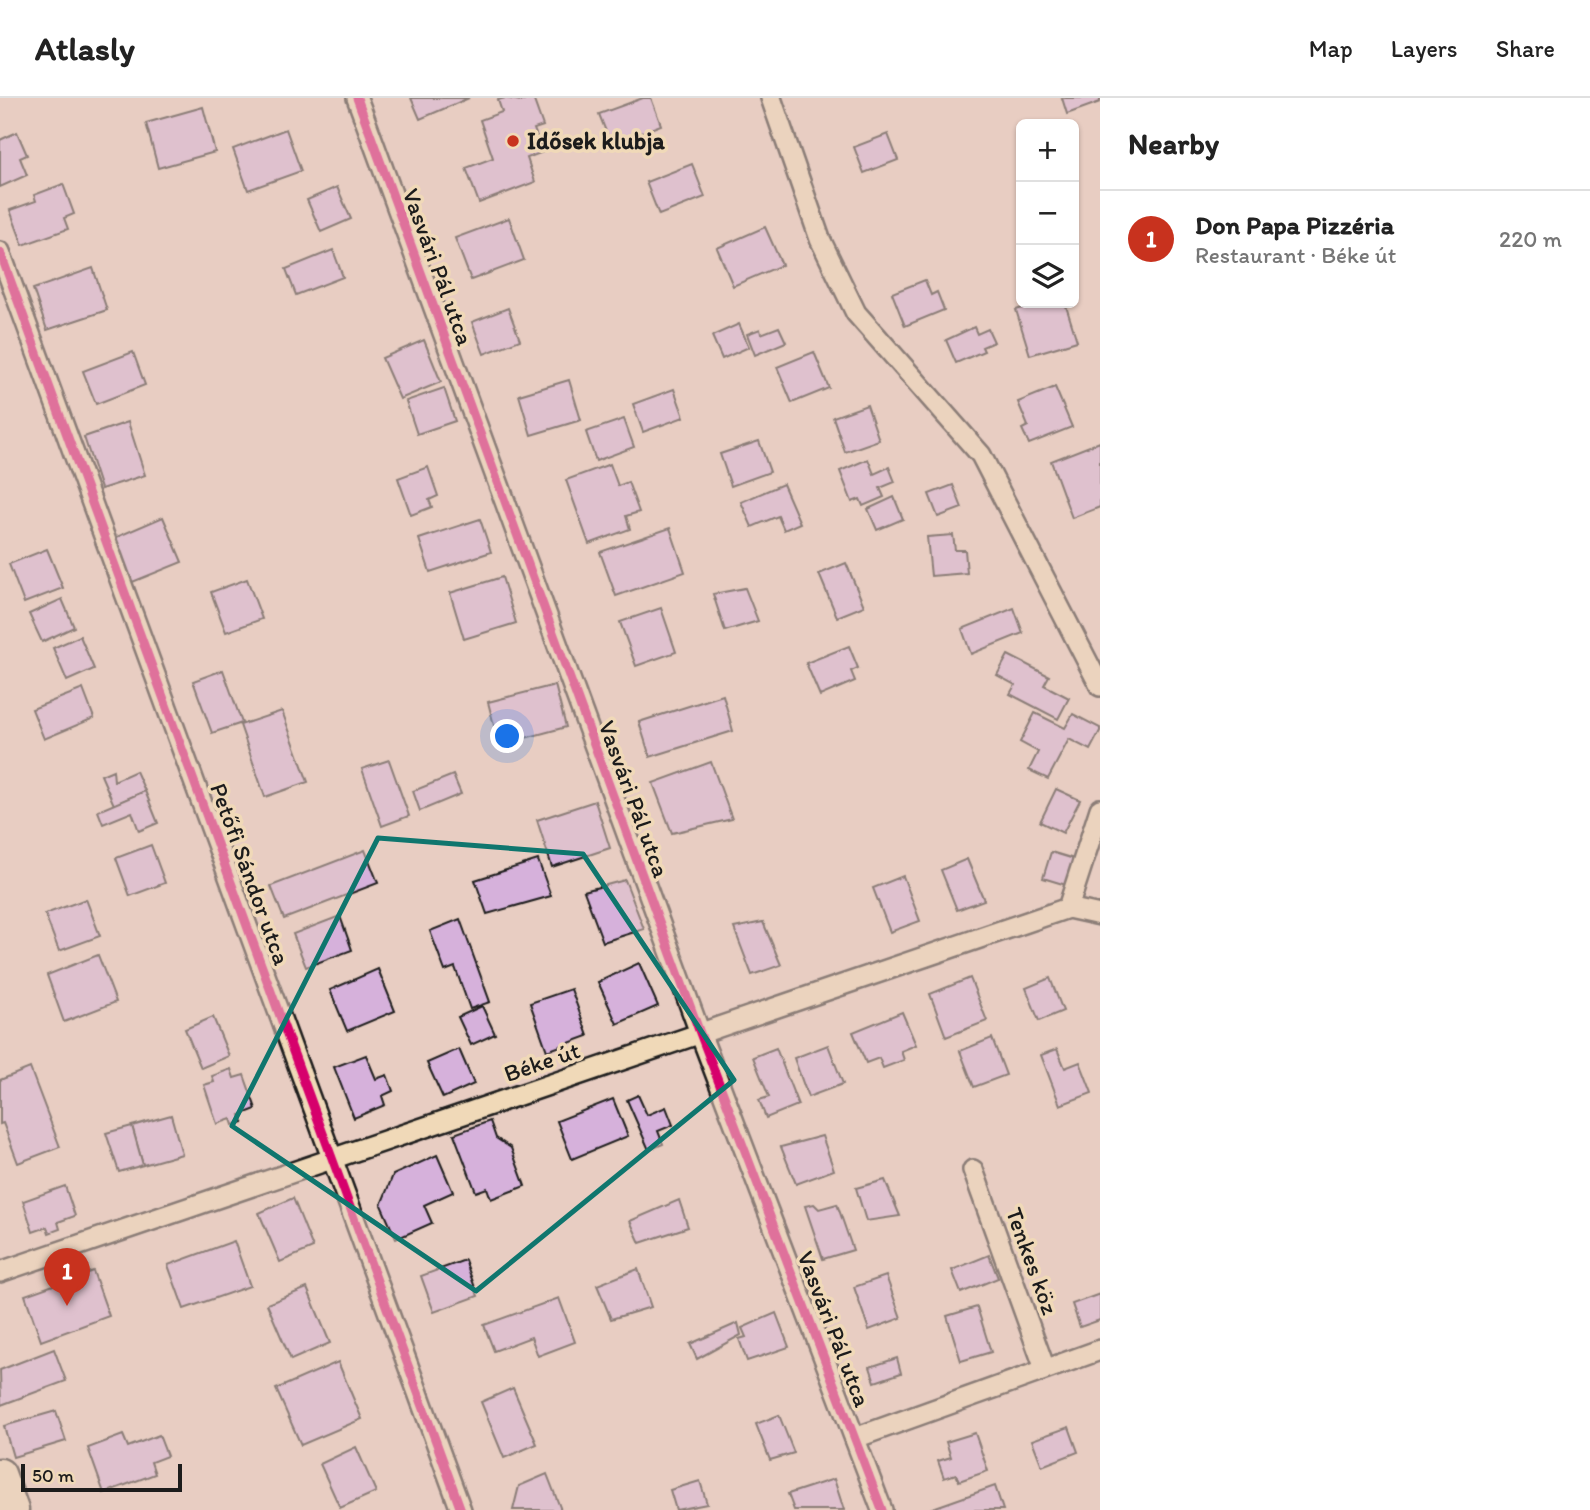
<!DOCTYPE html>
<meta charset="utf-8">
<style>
:root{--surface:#fff;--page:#f6f6f6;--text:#222;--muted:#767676;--line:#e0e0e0;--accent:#c8321e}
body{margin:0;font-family:Itim,sans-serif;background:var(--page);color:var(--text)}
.controls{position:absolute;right:21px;top:21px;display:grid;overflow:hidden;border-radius:10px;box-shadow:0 2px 5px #0004}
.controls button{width:63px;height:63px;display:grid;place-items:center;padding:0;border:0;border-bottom:2px solid var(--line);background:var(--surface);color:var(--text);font:35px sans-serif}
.scale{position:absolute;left:21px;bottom:18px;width:161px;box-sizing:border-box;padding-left:7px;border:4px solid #1c1c1c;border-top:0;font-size:19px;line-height:24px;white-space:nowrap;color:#1c1c1c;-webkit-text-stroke:5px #f0d9b8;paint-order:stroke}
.you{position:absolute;left:508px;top:639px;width:24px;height:24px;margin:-18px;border:5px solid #fff;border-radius:50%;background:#1a73e8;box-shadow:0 0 0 10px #1a73e833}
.badge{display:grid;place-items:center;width:46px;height:46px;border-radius:50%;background:var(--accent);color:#fff;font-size:23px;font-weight:700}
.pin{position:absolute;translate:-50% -58px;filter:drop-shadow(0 2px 4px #0008)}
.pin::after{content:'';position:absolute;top:37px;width:24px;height:21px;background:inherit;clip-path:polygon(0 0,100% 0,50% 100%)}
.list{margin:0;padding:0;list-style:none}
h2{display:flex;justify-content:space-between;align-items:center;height:91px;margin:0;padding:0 28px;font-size:30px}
h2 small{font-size:23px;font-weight:400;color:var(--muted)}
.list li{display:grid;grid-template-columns:46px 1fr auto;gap:21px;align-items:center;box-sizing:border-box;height:98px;padding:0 28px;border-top:2px solid var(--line)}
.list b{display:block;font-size:26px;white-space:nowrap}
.list p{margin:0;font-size:23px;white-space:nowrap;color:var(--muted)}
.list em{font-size:23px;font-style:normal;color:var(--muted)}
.icon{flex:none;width:38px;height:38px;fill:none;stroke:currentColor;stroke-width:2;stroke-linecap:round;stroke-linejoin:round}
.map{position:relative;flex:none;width:1100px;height:1412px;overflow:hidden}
header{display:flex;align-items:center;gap:42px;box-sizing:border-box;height:98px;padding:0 35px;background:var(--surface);border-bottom:2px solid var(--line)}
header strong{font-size:33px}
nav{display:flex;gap:38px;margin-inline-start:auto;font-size:24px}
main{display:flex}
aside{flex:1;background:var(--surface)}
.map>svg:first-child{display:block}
.building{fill:#d6b1db;stroke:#1c1c1c;stroke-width:2}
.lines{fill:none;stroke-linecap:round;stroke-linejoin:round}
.minor-casing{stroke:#1c1c1c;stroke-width:24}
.primary-casing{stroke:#1c1c1c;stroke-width:35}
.minor{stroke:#f0d9b8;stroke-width:19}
.primary{stroke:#f0d9b8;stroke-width:30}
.cycleway-casing{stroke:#f0d9b8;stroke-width:13}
.cycleway{stroke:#d6006c;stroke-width:9}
.marked{fill:none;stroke:#0f766e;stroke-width:5;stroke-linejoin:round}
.poi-dot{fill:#c8321e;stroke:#f0d9b8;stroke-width:2.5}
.labels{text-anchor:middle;stroke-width:7;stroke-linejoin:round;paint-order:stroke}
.poi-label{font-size:24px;font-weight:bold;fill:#1c1c1c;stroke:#f0d9b8;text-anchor:start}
.street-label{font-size:24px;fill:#1c1c1c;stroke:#f0d9b8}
</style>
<header>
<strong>Atlasly</strong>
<nav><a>Map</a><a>Layers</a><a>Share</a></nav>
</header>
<main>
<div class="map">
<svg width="1100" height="1412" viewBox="0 0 1100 1412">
<rect width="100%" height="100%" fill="#e8cdc2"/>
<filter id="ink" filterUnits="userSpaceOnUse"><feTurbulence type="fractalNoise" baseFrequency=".0143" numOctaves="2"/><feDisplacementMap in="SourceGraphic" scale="14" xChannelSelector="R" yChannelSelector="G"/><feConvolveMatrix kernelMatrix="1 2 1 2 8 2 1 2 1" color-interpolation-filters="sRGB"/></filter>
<g filter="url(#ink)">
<!-- building -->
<g class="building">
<path d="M411,0h58l-49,21z"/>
<path d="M505,0l16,3 12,-3 10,28 -9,3 9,23 -16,6 8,24 -56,21 -13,-35 27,-10 -13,-38 22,-8 -4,-12z"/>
<path d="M643,0h8l10,27 -50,19 -12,-30z"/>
<path d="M1062,0h38v4l-33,12z"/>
<path d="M203,9l12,45 -57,16 -12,-45z"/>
<path d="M286,31l15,42 -53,19 -15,-41z"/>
<path d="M17,34l10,23 -7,3 7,17 -27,12v-47z"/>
<path d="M888,36l10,26 -34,13 -10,-26z"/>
<path d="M692,66l13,33 -46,18 -13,-33z"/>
<path d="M63,86l11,30 -10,4 4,11 -45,16 -13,-35 26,-9 -2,-6z"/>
<path d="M337,89l14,32 -30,13 -14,-32z"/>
<path d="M509,120l15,42 -53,20 -16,-42z"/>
<path d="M765,129l17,38 -49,21 -16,-38z"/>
<path d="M333,152l10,27 -47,18 -10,-26z"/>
<path d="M93,170l14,42 -60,20 -14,-41z"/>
<path d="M925,182l6,15 6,-3 7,18 -39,16 -13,-33z"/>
<path d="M1039,205h26l12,38 -47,14 -14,-45z"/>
<path d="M508,210l12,32 -36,14 -12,-32z"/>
<path d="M739,226l10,23 -27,12 -10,-23z"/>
<path d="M779,229l7,15 -31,13 -8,-21 13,-5 1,5z"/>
<path d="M974,229l3,7 11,-5 6,13 -12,5 2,4 -28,12 -10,-23z"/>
<path d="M424,242l17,42 -41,17 -18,-41z"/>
<path d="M133,254l12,33 -49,19 -13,-33z"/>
<path d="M814,254l15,36 -37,15 -15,-36z"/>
<path d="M569,282l12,40 -50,15 -12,-40z"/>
<path d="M1055,289l17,40 -43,17 -7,-15 6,-3 -10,-24z"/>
<path d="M444,290l11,33 -38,13 -11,-33z"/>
<path d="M674,291l10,28 -41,15 -10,-28z"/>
<path d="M867,307l12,35 -34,12 -12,-35z"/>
<path d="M624,321l10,28 -38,14 -10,-29z"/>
<path d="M128,324l17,53 -44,14 -17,-52z"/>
<path d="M759,343l11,31 -39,14 -11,-32z"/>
<path d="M1100,344v65l-28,11 -21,-57z"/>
<path d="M868,361l6,15 15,-7 6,15 -15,6 4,9 -21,9 -3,-7 -8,3 -12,-31z"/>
<path d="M610,366l8,22 10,-4 11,30 -13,4 4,13 -41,15 -23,-64z"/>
<path d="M428,369l10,29 -9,4 3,7 -21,8 -13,-37z"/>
<path d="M783,386l17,39 -16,7 -6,-14 -26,11 -11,-25z"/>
<path d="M953,387l9,23 -24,9 -9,-23z"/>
<path d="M894,399l9,22 -26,11 -9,-21z"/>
<path d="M163,419l19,45 -52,21 -18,-44z"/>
<path d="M480,421l11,33 -61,20 -11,-33z"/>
<path d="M670,430l15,44 -69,24 -16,-44z"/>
<path d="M953,437l2,15h10l2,23 -36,3 -4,-39z"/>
<path d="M47,451l16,39 -39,15 -15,-39z"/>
<path d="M846,465l18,43 -27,11 -18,-43z"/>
<path d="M502,479l14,46 -52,16 -14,-46z"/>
<path d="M247,481l15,40 -36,13 -15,-40z"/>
<path d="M745,490l13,33 -33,10 -12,-37z"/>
<path d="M62,501l12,28 -32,15 -13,-28z"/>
<path d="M661,510l15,44 -40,14 -16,-44z"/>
<path d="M1014,510l9,25 -52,21 -9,-25z"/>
<path d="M80,538l14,33 -27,12 -14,-33z"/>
<path d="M849,548l9,22 -7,3 4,10 -35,15 -14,-33z"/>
<path d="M1008,557l41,21 -5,9 25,13 -11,21 -48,-25 5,-9 -18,-10z"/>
<path d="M223,572l19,53 -30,10 -19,-52z"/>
<path d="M555,587l11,42 -67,18 -11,-43z"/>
<path d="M83,591l11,29 -50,21 -12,-30z"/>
<path d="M723,597l10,36 -83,26 -11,-35z"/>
<path d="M282,613l26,71 -43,15 -25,-72z"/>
<path d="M1035,615l30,15 8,-14 27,14v3l-10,19 -21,-11 -21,40 -19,-9 9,-18 -18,-10z"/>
<path d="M389,662l20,56 -27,10 -20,-57z"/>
<path d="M711,664l21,57 -60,14 -19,-50z"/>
<path d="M113,672l1,11 22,-10 9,20 -31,14 -13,-30z"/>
<path d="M453,677l8,19 -41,17 -7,-20z"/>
<path d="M1056,691l24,11 -17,33 -23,-11z"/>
<path d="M145,693l13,32 -19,8 -7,-19 -29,12 -5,-13z"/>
<path d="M595,703l15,47 -58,19 -15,-47z"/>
<path d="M151,747l14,38 -35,13 -14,-38z"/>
<path d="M365,752l13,33 -94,36 -13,-33z"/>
<path d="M1051,754l23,7 -8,26 -23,-7z"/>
<path d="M967,761l17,41 -27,10 -16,-40z"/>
<path d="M538,762l13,36 -64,18 -12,-34z"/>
<path d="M903,778l17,45 -30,11 -17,-44z"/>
<path d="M625,782l19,49 -41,13 -19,-51z"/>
<path d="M86,801l14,37 -41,15 -14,-37z"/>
<path d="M340,818l12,34 -46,17 -13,-33z"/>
<path d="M460,821l30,83 -20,7 -15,-42 -10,4 -15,-40z"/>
<path d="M763,824l18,43 -29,10 -18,-47z"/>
<path d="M98,857l18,47 -52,20 -17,-47z"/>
<path d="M639,865l19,43 -41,18 -19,-42z"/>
<path d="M378,871l17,42 -48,20 -17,-41z"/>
<path d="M970,880l17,43 -41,16 -16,-43z"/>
<path d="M1050,880l13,33 -24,10 -13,-33z"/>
<path d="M571,891l17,47 -41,15 -17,-48z"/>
<path d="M482,908l13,28 -24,11 -13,-28z"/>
<path d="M902,914l14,33 -15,6 3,9 -21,8 -4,-10 -13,5 -13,-31z"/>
<path d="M213,919l16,39 -28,12 -16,-39z"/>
<path d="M992,940l14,37 -32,12 -14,-36z"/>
<path d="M828,947l15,39 -35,13 -14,-39z"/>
<path d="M776,950l22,57 -32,13 -7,-18 10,-3 -16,-40z"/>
<path d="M459,951l15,35 -31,14 -16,-35z"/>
<path d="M1057,951l8,19 15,-6 12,31 -32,12 -19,-50z"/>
<path d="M366,957l10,24 11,-4 6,16 -11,5 3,9 -31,13 -20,-51z"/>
<path d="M30,970l30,79 -42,16 -15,-40 -3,1v-44z"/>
<path d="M231,971l3,9 10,-3 12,34 -16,6 3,7 -10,3 -2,-6 -14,5 -13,-39 10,-3 -2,-6z"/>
<path d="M638,997l9,20 19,-8 7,18 -15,6 5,13 -14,6 -22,-50z"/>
<path d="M613,1001l15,37 -56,23 -15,-38z"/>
<path d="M171,1017l11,39 -39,11 -11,-39z"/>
<path d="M490,1023l6,17 15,10 14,38 -34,13 -4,-11 -11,4 -22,-58z"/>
<path d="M132,1028l11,39 -24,7 -13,-39z"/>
<path d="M822,1038l12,34 -38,14 -15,-37z"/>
<path d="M437,1057l16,37 -29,13 8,18 -36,16 -15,-34 12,-30z"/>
<path d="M885,1082l15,36 -34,5 -10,-33z"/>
<path d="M65,1088l10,30 -17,6 2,7 -11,4 -2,-6 -14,5 -10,-31z"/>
<path d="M293,1100l20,50 -33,14 -21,-49z"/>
<path d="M679,1102l9,27 -48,16 -10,-22z"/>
<path d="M814,1106l5,5 18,-5 16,46 -30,9 -18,-53z"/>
<path d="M234,1143l16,45 -66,23 -16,-44z"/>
<path d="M989,1157l9,23 -37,15 -9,-23z"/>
<path d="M465,1162l13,36 -44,16 -13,-36z"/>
<path d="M638,1171l13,38 -40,12 -14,-34z"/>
<path d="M93,1173l16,45 -68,25 -16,-46z"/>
<path d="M886,1178l15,42 -32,12 -15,-43z"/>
<path d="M307,1190l23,55 -39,17 -24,-56z"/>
<path d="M1100,1196v26l-20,7 -8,-23z"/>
<path d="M559,1200l16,44 -37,14 -7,-19 -37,14 -10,-26z"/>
<path d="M977,1209l14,45 -30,9 -14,-45z"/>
<path d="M776,1215l13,34 -42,14 -8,-22 7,-2 -4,-9z"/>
<path d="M738,1225l3,12 -44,24 -7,-15z"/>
<path d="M54,1251l12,32 -65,24 -1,-35z"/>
<path d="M897,1260l4,15 -26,9 -5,-15z"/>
<path d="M338,1264l24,57 -61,26 -25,-56z"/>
<path d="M513,1290l24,56 -33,14 -23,-56z"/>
<path d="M56,1313l10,30 -53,16 -9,-31z"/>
<path d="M779,1317l15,38 -24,7 -14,-36z"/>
<path d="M1069,1329l9,25 -36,14 -10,-26z"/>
<path d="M975,1335l13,38 -29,10 -3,-7 -12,4 -6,-17 13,-4 -5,-15z"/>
<path d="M123,1337l5,12 31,-12 8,21 -16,6 4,12 -51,19 -16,-45z"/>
<path d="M356,1349l20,45 -36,16 -20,-44z"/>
<path d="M547,1376l14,36h-48l6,-24z"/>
<path d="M834,1381l10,31h-50l-6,-16z"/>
<path d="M700,1383l7,23 -31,6 -6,-20z"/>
<path d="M995,1388l8,24h-72l-1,-1z"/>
</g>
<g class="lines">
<!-- minor casing -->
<g class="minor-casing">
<g id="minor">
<path d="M357,0l343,935 182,477"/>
<path d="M771,0l49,141 36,74 125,142 119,231"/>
<path d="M0,154l461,1258"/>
<path d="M1068,810l32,-99"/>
<path d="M973,1072l72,199"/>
<path d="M0,1174l1068,-364 32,7"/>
<path d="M855,1340l245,-88"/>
</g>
</g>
<!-- primary casing -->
<g class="primary-casing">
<path id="primary" d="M0,1376l13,36"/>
</g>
<!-- minor -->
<use href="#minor" class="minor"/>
<!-- primary -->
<use href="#primary" class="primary"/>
<!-- cycleway casing -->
<g class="cycleway-casing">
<g id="cycleway">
<path d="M357,0l343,935 182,477"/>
<path d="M0,154l461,1258"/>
</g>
</g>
<!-- cycleway -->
<use href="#cycleway" class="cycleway"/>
</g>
</g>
<!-- marked area -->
<path d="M0 0H1100V1412H0ZM378,740l205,16 151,226 -258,211 -244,-165z" fill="#e8cdc2" fill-opacity=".55" fill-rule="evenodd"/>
<path class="marked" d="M378,740l205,16 151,226 -258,211 -244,-165z"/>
<!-- markers -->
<circle class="poi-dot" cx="513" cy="43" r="7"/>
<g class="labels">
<!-- poi labels -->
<g class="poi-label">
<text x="527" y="51">Idősek klubja</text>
</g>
<!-- street labels -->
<g class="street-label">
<text transform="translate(438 169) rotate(70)" y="8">Vasvári Pál utca</text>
<text transform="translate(634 701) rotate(70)" y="8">Vasvári Pál utca</text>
<text transform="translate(250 776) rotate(70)" y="8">Petőfi Sándor utca</text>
<text transform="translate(542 964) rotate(-19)" y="8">Béke út</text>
<text transform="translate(1032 1163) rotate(70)" y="8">Tenkes köz</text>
<text transform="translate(834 1231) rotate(69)" y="8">Vasvári Pál utca</text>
</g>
</g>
</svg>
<div class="controls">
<button>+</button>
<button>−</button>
<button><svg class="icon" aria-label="layers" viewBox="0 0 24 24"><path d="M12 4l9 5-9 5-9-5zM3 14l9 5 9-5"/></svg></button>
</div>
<div class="scale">50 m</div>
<div class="you"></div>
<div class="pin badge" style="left:67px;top:1208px">1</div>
</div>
<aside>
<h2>Nearby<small></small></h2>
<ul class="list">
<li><span class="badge">1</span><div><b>Don Papa Pizzéria</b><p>Restaurant · Béke út</p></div><em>220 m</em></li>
</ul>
</aside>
</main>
